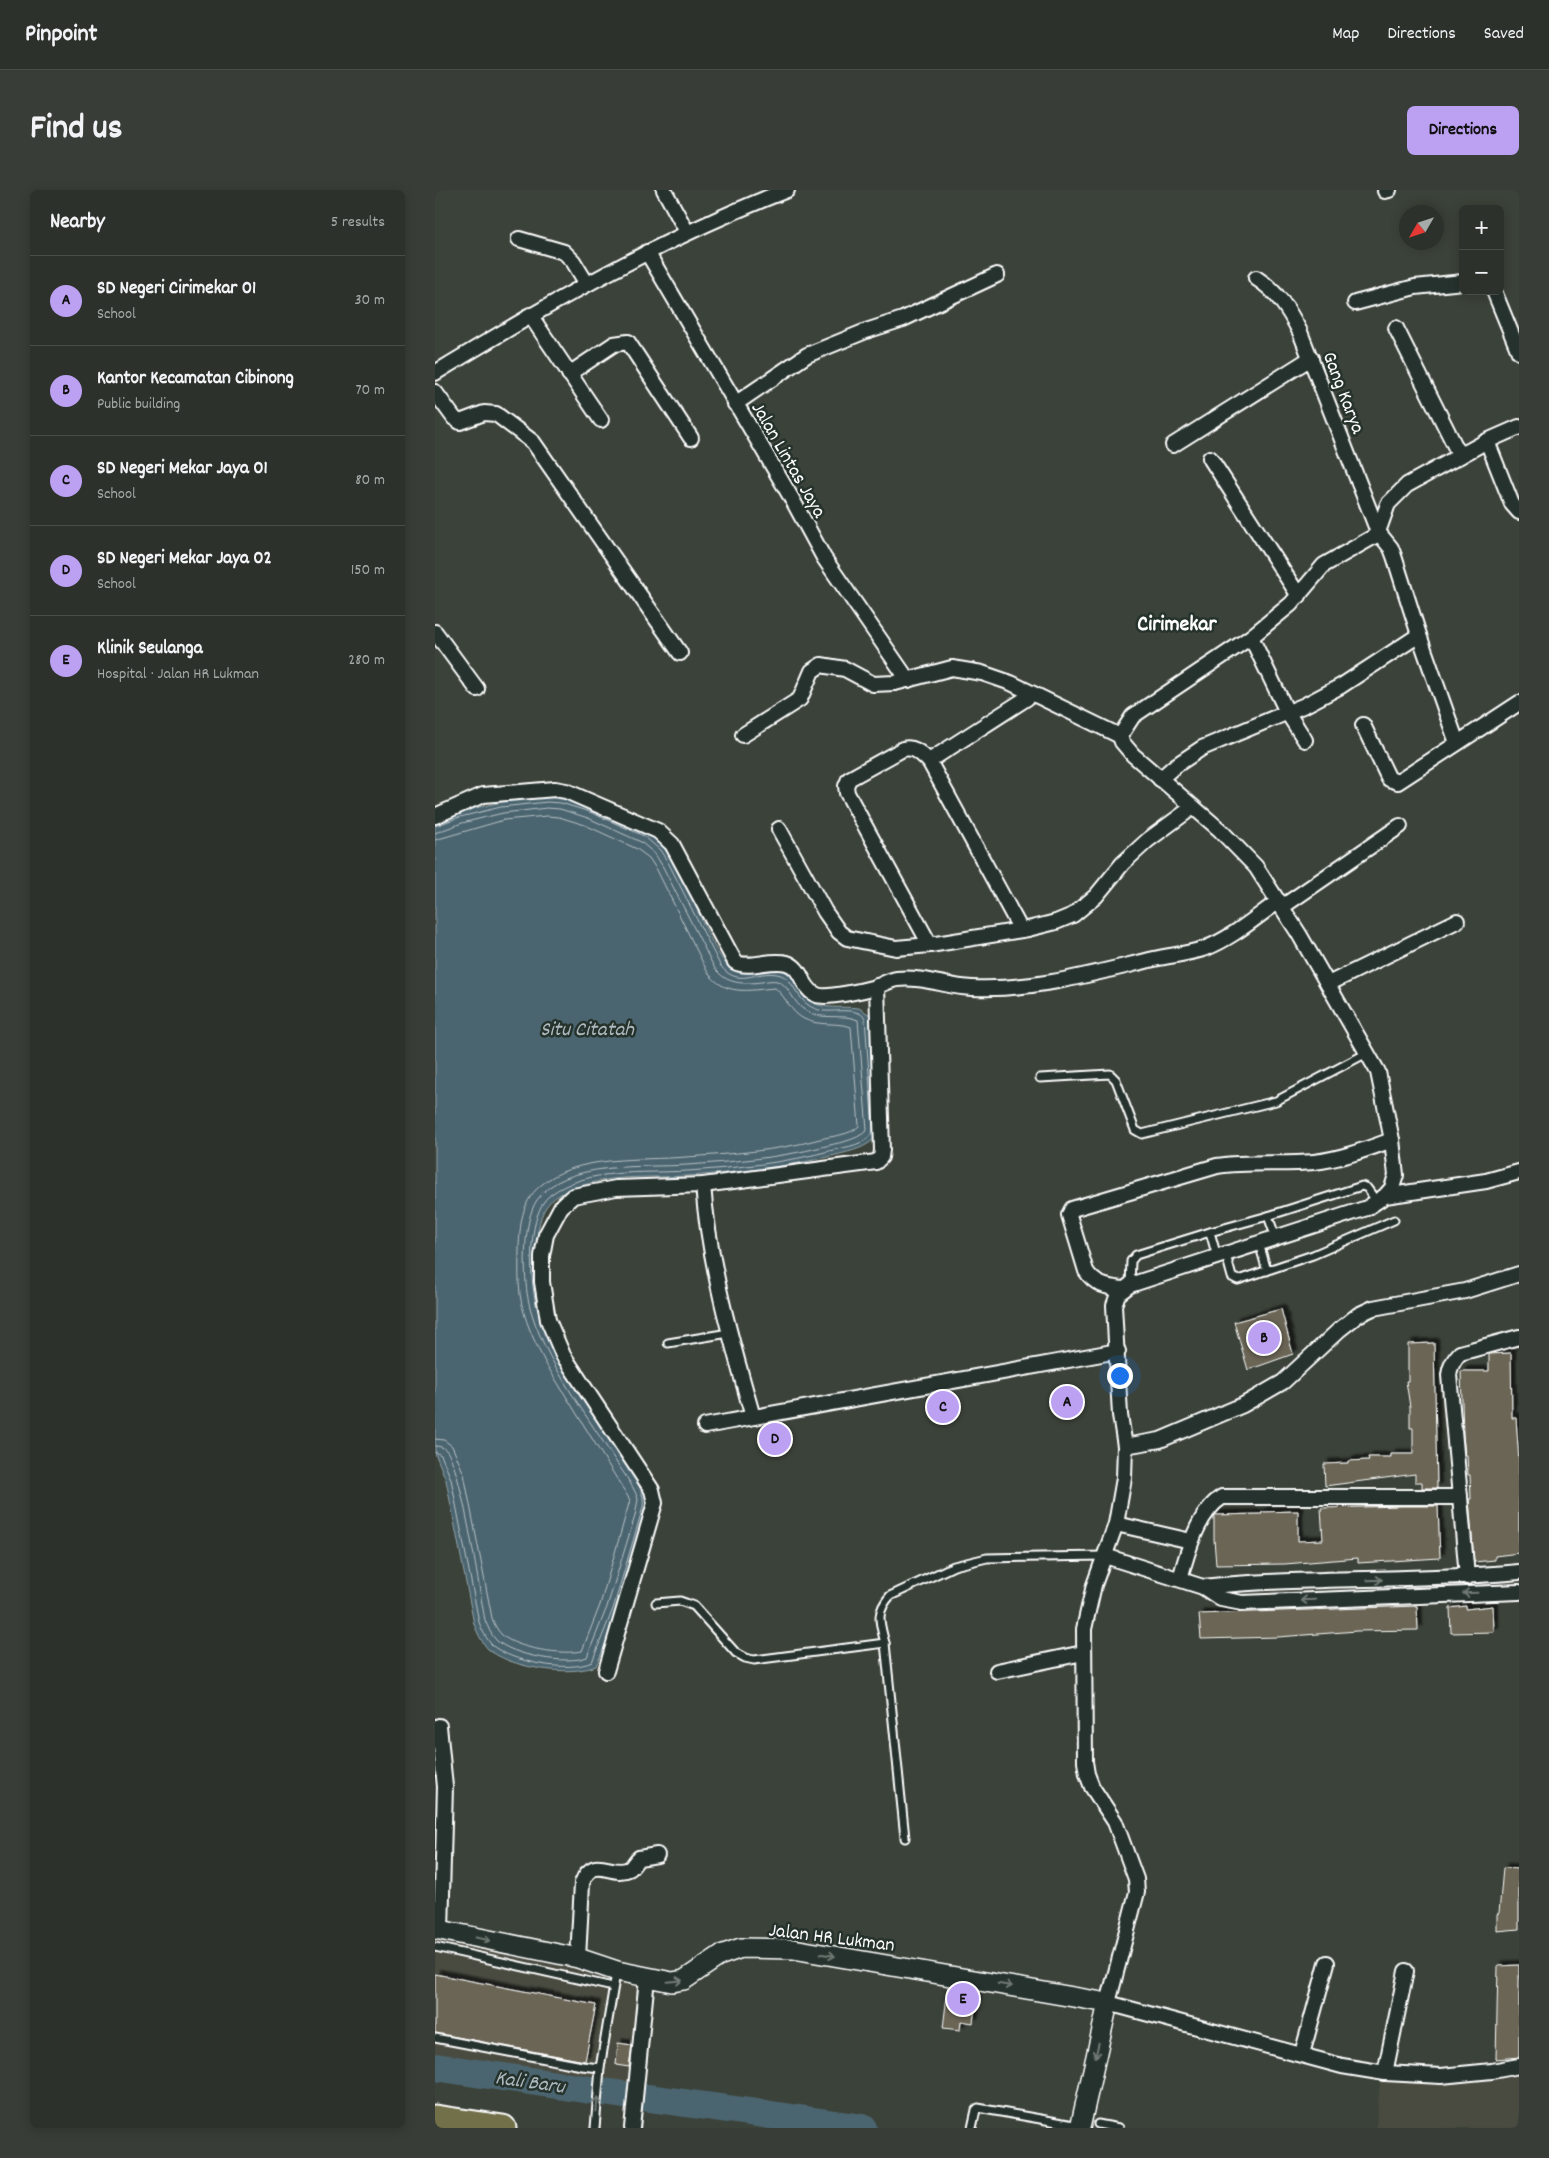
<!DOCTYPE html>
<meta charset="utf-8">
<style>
:root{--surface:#2c322b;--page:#383e37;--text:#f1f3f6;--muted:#a6aaa9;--line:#484d47;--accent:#bca0f2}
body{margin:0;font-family:Dekko,sans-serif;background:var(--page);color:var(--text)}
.controls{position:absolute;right:15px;top:15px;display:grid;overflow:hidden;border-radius:8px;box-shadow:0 2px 12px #0003}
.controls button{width:45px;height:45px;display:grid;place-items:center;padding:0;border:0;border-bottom:1px solid var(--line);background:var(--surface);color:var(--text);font:25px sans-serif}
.compass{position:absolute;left:964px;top:15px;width:45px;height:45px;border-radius:50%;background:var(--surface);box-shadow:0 2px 12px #0003;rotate:231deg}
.you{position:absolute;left:684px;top:1185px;width:18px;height:18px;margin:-12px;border:4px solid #fff;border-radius:50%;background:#1a73e8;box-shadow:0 0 0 8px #1a73e833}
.badge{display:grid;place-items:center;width:32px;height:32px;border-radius:50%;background:var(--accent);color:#111;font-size:16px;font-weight:700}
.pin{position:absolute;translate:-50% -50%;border:2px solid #fff;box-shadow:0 1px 5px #0006}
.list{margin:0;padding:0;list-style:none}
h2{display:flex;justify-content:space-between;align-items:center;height:65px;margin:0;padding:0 20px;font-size:21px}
h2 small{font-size:16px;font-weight:400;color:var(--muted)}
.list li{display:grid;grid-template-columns:32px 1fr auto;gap:15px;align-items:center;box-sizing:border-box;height:90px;padding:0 20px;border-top:1px solid var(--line)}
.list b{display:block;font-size:19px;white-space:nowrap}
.list p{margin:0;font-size:16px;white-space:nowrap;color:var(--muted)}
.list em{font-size:16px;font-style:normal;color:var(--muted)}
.map{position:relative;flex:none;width:1084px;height:1938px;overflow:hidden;border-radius:8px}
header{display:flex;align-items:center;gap:30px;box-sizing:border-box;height:70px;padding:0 25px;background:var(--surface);border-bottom:1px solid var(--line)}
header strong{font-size:24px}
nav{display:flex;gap:28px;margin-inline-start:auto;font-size:18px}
.intro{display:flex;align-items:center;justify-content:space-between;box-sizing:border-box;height:120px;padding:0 30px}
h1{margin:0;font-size:35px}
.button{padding:12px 22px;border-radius:8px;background:var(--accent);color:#111;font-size:18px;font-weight:700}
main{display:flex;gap:30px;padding:0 30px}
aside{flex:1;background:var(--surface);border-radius:8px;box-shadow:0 2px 12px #0003}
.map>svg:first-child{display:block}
.built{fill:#494c41}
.water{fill:#4b6570;stroke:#93a3a9}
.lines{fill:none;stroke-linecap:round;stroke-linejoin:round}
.shore{stroke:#b7c1c6;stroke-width:1}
.river{stroke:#4b6570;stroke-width:28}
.building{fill:#6b6554;stroke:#fff;filter:url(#shadow)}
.lane-casing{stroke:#fff;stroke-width:11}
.street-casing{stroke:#fff;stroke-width:18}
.secondary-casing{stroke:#fff;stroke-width:22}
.highway-casing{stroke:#fff;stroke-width:29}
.lane{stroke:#26332d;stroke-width:7}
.street{stroke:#26332d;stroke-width:14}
.secondary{stroke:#26332d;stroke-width:19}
.highway{stroke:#71704a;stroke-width:25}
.oneway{stroke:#727a76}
.labels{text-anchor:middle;stroke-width:5;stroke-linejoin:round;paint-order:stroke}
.street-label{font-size:20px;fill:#fff;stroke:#26332d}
.water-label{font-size:21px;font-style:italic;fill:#aebabf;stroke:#26332d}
.quarter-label{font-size:22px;font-weight:bold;fill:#fff;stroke:#26332d}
</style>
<header>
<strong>Pinpoint</strong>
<nav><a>Map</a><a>Directions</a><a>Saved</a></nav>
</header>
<div class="intro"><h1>Find us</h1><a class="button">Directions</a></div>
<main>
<aside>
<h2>Nearby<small>5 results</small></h2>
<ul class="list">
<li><span class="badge">A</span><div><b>SD Negeri Cirimekar 01</b><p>School</p></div><em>30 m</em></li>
<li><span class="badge">B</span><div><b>Kantor Kecamatan Cibinong</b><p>Public building</p></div><em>70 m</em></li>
<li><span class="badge">C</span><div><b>SD Negeri Mekar Jaya 01</b><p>School</p></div><em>80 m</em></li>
<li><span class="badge">D</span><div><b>SD Negeri Mekar Jaya 02</b><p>School</p></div><em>150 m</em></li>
<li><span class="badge">E</span><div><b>Klinik Seulanga</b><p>Hospital · Jalan HR Lukman</p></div><em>280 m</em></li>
</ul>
</aside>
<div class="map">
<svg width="1084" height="1938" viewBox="0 0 1084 1938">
<defs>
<filter id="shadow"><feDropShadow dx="4.5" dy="-4.5" stdDeviation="1" flood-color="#0009"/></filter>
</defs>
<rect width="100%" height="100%" fill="#3b4239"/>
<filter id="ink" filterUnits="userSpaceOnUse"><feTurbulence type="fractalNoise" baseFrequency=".02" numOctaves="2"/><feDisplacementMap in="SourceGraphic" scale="10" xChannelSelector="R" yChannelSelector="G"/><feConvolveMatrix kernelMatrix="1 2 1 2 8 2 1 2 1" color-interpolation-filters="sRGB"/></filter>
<g filter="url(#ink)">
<!-- built -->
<g class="built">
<path d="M0,1743l209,46 -8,105 -26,3 -175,-26z"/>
<path d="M1084,1869v69h-143l5,-58 51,4z"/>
</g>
<!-- water -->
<path class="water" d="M112,607l27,4 72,31c42,28 51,98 83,136 17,9 32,-2 49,1 18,3 18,23 32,32 12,9 34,5 49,7l11,7 8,119c-9,14 -27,17 -42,21 -49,12 -100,18 -150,21 -30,2 -62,-1 -91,6 -17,4 -39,10 -49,25 -15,23 -8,71 -5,97l108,194c-15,57 -28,115 -53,168 -26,11 -88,2 -109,-18 -6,-7 -10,-16 -13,-24l-28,-144 -11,-27v-631c36,-15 73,-23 112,-25z"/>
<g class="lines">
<!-- shore -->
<g class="shore">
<path d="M0,636l25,-9 41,-10 46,-5 14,1 29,9 54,24 16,14 9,14 51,101c18,24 35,5 57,9 20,3 17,33 47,37 12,1 33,-4 41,7l8,113c-6,14 -27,16 -40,19 -47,13 -97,18 -146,21 -44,3 -99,-4 -137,24 -24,19 -21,89 -12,116"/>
<path d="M0,643l27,-10 41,-10 44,-5 13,1 28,9 53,24 14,12 8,13 51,100c12,18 29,17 48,15 5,-1 11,-2 15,-1 12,3 16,23 29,30 16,10 36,2 52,9l9,110c-10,11 -31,13 -45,17 -44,11 -91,15 -135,18 -43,3 -123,-5 -150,35 -14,21 -13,69 -10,93 8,54 57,118 86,164 8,13 20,27 25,42l-3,17 -28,91 -20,50c-20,8 -74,-1 -91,-17 -5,-5 -8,-13 -11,-20 -6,-30 -23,-152 -39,-170 -3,-3 -7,-4 -11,-4"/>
<path d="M0,650l69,-20 43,-4 12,1 26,8 52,24 12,9 8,12 50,101c17,26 42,19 68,17 7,4 14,20 23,27 16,13 36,6 53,12l8,99c-8,9 -27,10 -39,13 -43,12 -90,15 -134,18 -46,4 -110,-3 -146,29 -19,16 -20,40 -21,62 0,15 -1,31 1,46 3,24 15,49 26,70l84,136 -30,105 -18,46c-19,4 -65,-2 -80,-16 -5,-5 -8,-11 -10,-17l-28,-144 -12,-28 -8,-6 -9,-1"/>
<path d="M0,1262l6,3 10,24 28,143c3,8 7,17 14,24 19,16 76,27 99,16l21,-53 30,-102c3,-19 -15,-38 -25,-54"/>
</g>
<!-- river -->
<g class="river">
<path d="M0,1877l189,28"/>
<path d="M214,1908l214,30"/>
</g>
</g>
<!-- building -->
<g class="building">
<path d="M846,1119l12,45 -45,16 -14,-48z"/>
<path d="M999,1153l3,145h-15v-6h-7v-8l-90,12 -1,-22 24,-1v-2l21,-1 -1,-3h23v-3h22v-26h-3v-21l-4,-26h2v-37z"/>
<path d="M1076,1163l1,65h4l3,44v91l-24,3v4l-21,2 -5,-63h2l-1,-24h-2l-1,-20h-2l-2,-20 -2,-64h28v-17z"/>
<path d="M968,1316h35l2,52 -82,5v-5l-73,6 -69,1 -2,-26v-22l1,-2 47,-1v-2l36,-1v30l25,-1 -2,-32z"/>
<path d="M982,1416l1,24 -61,1 -79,6 -77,2 -2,-25z"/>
<path d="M1031,1416v3l27,-3 1,26 -43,1 -1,-25z"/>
<path d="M1068,1678l16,1v60l-22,2v-17l2,-1z"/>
<path d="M1084,1775v92l-23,2 2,-93z"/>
<path d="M0,1784l161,31 -11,56 -150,-28z"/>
<path d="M513,1797l29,5 -4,31 -12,-2 -1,9 -17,-2z"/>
<path d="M183,1853l14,2 -3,22 -13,-2z"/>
</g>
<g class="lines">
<!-- lane casing -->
<g class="lane-casing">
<g id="lane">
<path d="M605,888l70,-4 6,6 19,50 7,4 134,-33 91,-48"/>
<path d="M841,1048l-8,-22 94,-30 5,2 10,14"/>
<path d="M824,1053l8,28"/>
<path d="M791,1065l6,22 6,3 75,-25 81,-35"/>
<path d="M782,1067l-7,-25 58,-16"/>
<path d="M695,1095l1,-24 5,-6 74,-23"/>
<path d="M233,1153l61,-10"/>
<path d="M221,1413l24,-2 14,5 42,47 9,5 9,2 131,-17"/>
<path d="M470,1648l-20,-195c-5,-20 -10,-30 5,-47l64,-30 33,-8 118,-2"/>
<path d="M0,1757l178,40"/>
<path d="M0,1848l147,28 18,2"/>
<path d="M663,1934l21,4"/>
<path d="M160,1938l5,-60 16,-95"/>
<path d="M537,1938l4,-18 2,-2 102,18"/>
</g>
</g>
<!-- street casing -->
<g class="street-casing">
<g id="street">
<path d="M229,0l23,42"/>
<path d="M950,1l4,-1"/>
<path d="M84,49l45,13 9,9 14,23"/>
<path d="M212,62l145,247 32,59 84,122"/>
<path d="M821,88c21,13 33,32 44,54l78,200 13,16 3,8 25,79 38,108"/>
<path d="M1059,101l25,61"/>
<path d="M920,113l60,-16 48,-5"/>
<path d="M95,125l71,105"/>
<path d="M961,138l64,128"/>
<path d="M0,183c113,-69 228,-135 352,-183"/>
<path d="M134,184l45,-30 14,-2 63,96"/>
<path d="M0,202l19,26 6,4 24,-9 12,1 37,28 147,211"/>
<path d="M300,214l72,-49 59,-24 37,-12 94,-44"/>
<path d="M1084,237l-32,14 -80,44 -19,19 -10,28 -3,4 -51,29 -33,39 -40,33 -118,79 -13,20 2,6 11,13 87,75 36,37 43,67 79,138 14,68 4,35 -4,13 -7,8 -18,12 -237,77 -12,9 -4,11 6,110 5,31 -1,32 -8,46 -22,61 -10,44 1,133 2,12 5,13 23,35 21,57 1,13 -29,111 234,63 43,7 56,3 51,-5 27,-5"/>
<path d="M1052,251l25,63 7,8"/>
<path d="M738,255l138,-87"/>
<path d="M775,268l89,138"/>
<path d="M0,442l42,57"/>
<path d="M816,447l36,75 18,28"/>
<path d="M928,535l26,54 9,3 121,-79"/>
<path d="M308,545l57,-36 12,-28 9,-6 24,4 28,15 22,-1 57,-15 30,5 29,10 109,53"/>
<path d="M494,571l92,169"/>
<path d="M725,589l15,-13 27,-18 103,-43 36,-19 78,-51"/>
<path d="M0,626l48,-21 72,-6 11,2 92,40 14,13 63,118c14,8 35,-4 52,1 16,5 15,27 30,32 10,4 48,-5 59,-8 7,-3 14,-7 21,-8 26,-3 50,8 75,9 61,3 123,-15 182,-29 17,-4 35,-5 52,-11 26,-10 50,-31 73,-47"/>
<path d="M344,639l46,83 14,20 8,6 49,10 34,-3 98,-16 28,-7 17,-7 23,-19 27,-33 25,-23 45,-33"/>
<path d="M847,717l118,-81"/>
<path d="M495,755l-83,-152 -1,-7 3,-7 54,-30c12,-3 18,5 26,12l98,-63"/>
<path d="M893,794l129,-63"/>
<path d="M268,995c6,79 28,155 50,232"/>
<path d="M950,1006l101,-15 33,-9"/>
<path d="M687,1099c-16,-2 -27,-4 -36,-18l-17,-56 3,-6 145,-43c32,-5 65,-1 97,-4 27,-3 53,-13 78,-22"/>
<path d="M270,1236l413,-75"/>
<path d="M690,1256l35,-6 83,-35 40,-23 56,-52 19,-15 15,-7 92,-17 54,-17"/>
<path d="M1025,1307l7,80"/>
<path d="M681,1334l75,17"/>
<path d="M670,1366l98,31 18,12 21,4 277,-11"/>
<path d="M745,1389c7,-26 18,-67 42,-82h238l-11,-122c1,-9 4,-15 11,-22l59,-16"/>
<path d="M768,1397c105,-11 211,-5 316,-15"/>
<path d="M171,1481l49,-168 -3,-13 -89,-135 -15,-35 -6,-38v-26l4,-21 15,-28 12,-11 43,-8 87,-3 173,-23 5,-5 1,-7 -5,-164"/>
<path d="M562,1481l86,-18"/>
<path d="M4,1536l6,61 -4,143"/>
<path d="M143,1768l4,-75c11,-30 29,-5 47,-14 4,-2 6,-8 10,-11l18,-3"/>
<path d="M867,1864l25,-91"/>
<path d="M950,1883l21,-102"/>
<path d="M197,1938l15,-150"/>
</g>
</g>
<!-- secondary casing -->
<g class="secondary-casing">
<path id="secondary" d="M0,1739l143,29 39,13 55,11 12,-2 37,-25 20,-7 52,1 315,54 -28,125"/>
</g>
<!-- highway casing -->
<g class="highway-casing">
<path id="highway" d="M0,1928l68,10"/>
</g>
<!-- lane -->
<use href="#lane" class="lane"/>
<!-- street -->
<use href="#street" class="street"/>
<!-- secondary -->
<use href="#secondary" class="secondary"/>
<!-- highway -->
<use href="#highway" class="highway"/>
</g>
<!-- one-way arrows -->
<defs><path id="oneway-shaft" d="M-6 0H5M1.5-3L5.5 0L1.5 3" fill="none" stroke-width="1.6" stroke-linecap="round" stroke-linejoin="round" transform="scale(1.25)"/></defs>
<g class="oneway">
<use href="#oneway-shaft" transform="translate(940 1390) rotate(-2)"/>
<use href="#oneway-shaft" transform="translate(1035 1403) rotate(178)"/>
<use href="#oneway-shaft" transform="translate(873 1410) rotate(178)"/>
<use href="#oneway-shaft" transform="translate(48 1749) rotate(12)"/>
<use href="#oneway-shaft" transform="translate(393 1765) rotate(10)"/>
<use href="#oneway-shaft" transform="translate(240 1791) rotate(-5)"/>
<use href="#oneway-shaft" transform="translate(570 1795) rotate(10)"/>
<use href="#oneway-shaft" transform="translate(662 1860) rotate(103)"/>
<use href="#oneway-shaft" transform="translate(162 1914) rotate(-85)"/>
</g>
</g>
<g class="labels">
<!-- street labels -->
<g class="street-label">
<text transform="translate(910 202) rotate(69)" y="7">Gang Karya</text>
<text transform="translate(355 269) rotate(60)" y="7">Jalan Lintas Jaya</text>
<text transform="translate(397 1746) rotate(7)" y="7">Jalan HR Lukman</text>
</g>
<!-- water labels -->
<g class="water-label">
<text x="152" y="845">Situ Citatah</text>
<text transform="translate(95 1891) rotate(8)" y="7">Kali Baru</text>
</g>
<!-- quarter labels -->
<g class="quarter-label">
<text x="742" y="440">Cirimekar</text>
</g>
</g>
</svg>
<div class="controls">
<button>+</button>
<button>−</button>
</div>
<svg class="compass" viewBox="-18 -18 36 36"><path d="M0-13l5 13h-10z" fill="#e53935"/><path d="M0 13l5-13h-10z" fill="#a6aaa9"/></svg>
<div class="you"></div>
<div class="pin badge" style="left:632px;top:1212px">A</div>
<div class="pin badge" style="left:829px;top:1148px">B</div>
<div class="pin badge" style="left:508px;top:1217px">C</div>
<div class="pin badge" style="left:340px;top:1249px">D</div>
<div class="pin badge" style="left:528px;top:1809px">E</div>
</div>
</main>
